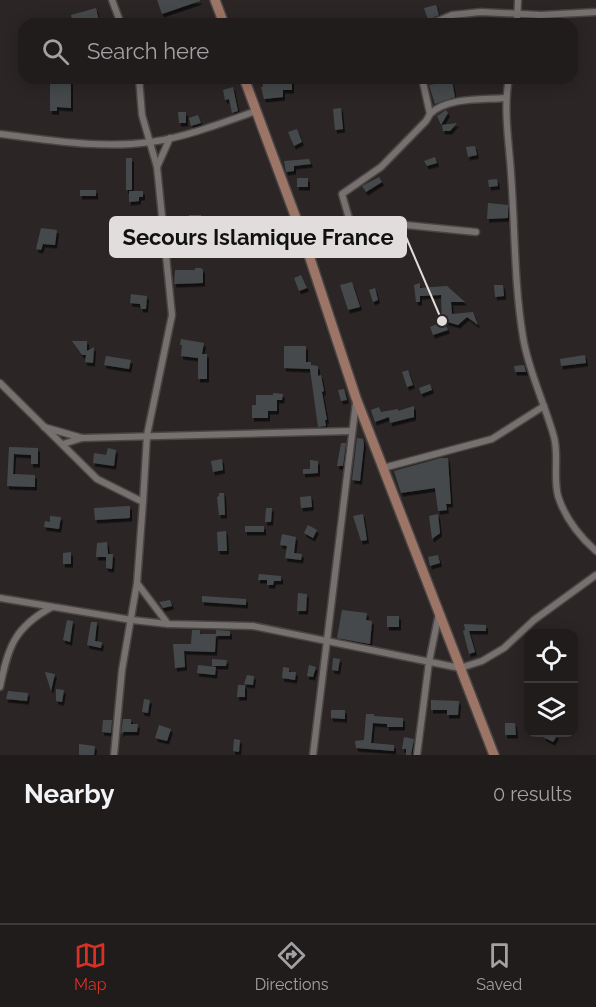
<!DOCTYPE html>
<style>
:root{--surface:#201c1c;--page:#282525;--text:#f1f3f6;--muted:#a2a1a3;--line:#3d3a3b;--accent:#d93025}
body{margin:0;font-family:Raleway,sans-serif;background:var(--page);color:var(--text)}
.controls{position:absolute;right:18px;bottom:18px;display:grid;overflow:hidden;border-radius:12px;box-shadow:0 3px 15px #0003}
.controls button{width:54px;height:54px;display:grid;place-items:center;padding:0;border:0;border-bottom:2px solid var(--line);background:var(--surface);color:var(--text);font:30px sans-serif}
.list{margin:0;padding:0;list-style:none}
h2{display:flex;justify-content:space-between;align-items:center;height:78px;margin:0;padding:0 24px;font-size:26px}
h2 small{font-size:20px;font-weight:400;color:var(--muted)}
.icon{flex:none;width:33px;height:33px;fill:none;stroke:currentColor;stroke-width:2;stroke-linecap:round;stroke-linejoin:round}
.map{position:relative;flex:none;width:596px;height:755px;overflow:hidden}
.search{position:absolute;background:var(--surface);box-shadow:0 3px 15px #0003;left:18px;right:18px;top:18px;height:66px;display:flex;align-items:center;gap:15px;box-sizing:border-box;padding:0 21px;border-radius:18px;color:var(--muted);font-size:22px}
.sheet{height:168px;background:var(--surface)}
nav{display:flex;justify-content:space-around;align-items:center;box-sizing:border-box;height:84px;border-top:2px solid var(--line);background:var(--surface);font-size:16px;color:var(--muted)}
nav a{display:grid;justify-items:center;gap:3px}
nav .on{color:var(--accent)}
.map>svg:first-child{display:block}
.building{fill:#454a4b;filter:url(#shadow)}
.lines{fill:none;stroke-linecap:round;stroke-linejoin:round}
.street-casing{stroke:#484544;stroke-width:9}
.secondary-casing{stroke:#484544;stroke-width:12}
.street{stroke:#76706e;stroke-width:6}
.secondary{stroke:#9d7566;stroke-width:9}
.leader{fill:none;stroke:#e0dddc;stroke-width:2}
.callout-dot{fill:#e0dddc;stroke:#2b2625;stroke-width:2}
.callout{fill:#e0dddc;stroke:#e0dddc;stroke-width:2}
.callout-label{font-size:22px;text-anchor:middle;font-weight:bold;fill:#111}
</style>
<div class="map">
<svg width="596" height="755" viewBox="0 0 596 755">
<defs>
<filter id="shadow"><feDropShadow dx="2" dy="3.5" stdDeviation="0" flood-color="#0009"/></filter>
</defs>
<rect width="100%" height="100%" fill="#2b2625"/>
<!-- building -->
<g class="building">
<path d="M157,0h43v1l-38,13z"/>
<path d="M436,5l3,10 -11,5 -4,-12z"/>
<path d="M96,8l3,13 -13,3h-13l-2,-9z"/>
<path d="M50,78h21v30l-14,-1v4h-7z"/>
<path d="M262,78h30v12h-9v7l-19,2 -3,-12h2z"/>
<path d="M452,81l3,16 -20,7 -6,-19z"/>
<path d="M233,87l5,24 -6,2 -3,-14 -4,1 -2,-10z"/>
<path d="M341,108l2,21 -8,1 -2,-21z"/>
<path d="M446,110l2,3 -7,12 -4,-9z"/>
<path d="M178,112h8v11h-7z"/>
<path d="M198,115l3,8 -10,3 -2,-8z"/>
<path d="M457,123l-7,8h-7l-1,-6z"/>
<path d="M297,129l5,13 -8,4 -6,-14z"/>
<path d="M475,146l2,9 -9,2 -2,-10z"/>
<path d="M435,157l2,6 -10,3 -3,-5z"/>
<rect x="126" y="158" width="6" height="32"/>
<path d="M309,159l2,5 -17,2v5l-8,1 -2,-11z"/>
<path d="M379,177l3,5 -16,10 -4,-6z"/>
<rect x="297" y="178" width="11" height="9"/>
<path d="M497,179l1,7 -9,1 -1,-7z"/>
<rect x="80" y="190" width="16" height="6"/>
<path d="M129,191h14v6h-4v4l-10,1z"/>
<path d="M488,203l20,2v13l-21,1z"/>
<path d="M189,215h12v16l-3,4v15l-13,-1 1,-7h2z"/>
<path d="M41,228l16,2 -2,15 -12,-1 -2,6 -5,-1z"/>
<path d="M195,268h6l2,2v13l-29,1 1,-14h20z"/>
<path d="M301,275l6,13 -8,3 -5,-13z"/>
<path d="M352,282l8,25 -12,3 -8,-25z"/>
<path d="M420,283v5l27,-2 18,16h-14l1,12 21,-2 5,13 -11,-8 -9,8 -14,-4 4,9 -15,5 -3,-8 14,-6h-2l-1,-26 -21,1v6h-4l-2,-17z"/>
<path d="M494,285h9l1,11 -9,1z"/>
<path d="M375,288l3,12 -5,2 -4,-12z"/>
<path d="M131,294l16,2 -1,13h-5l-1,-5 -10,-1z"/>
<path d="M181,339l23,4 -2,11h5v25h-9v-21l-17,-2 1,-11h-2z"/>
<path d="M72,341h15v10l7,-4 -1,16 -8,-1 1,-7h-4z"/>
<path d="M284,346h22v16h5v3l7,1v10l3,-1 3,16 -2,1 5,28h-2l1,6 -8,1 -8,-58 -26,-1z"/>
<path d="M585,355l1,8 -25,3 -1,-7z"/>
<path d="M106,356l25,4 -2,9 -25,-4z"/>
<path d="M524,365l2,7h-11l-1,-6z"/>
<path d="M408,370l5,15 -6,2 -5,-15z"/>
<path d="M430,384l2,6 -11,4 -2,-6z"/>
<path d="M344,389l3,11 -6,1 -3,-11z"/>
<path d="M273,393l10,1 -1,6h-5v11h-9v7h-16v-13h4v-10h17z"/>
<path d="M414,406v11l-24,6 -1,-6 -14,5 -4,-12 8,-3 2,5 17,-3v2z"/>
<path d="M357,438l6,1 1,6 -4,36 -8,-1z"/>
<path d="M341,443h5l-3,23h-6z"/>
<path d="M9,447l29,1v16h-7v-9l-17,-1 -1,20 22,1v12l-28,-1z"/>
<path d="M108,448l8,2 -2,16 -21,-3 1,-10 12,2z"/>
<path d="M441,458h7l3,46h-5l1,6 -9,1 -3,-23 -34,5 -7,-22z"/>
<path d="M222,459l1,11 -10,2 -2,-11z"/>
<path d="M310,460l8,1v12l-15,1v-5h7z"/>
<path d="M219,493h5l1,22h-6l-2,-18 2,-1z"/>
<path d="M311,496l1,11 -11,1 -1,-11z"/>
<path d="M130,506v12l-35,2 -1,-12z"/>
<path d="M266,508h6l-1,14h-6z"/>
<path d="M363,514l4,26 -6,1 -8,-25z"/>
<path d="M438,514l2,19 -8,6 -3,-23z"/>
<path d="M50,516l11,1 -2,12 -15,-2 1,-6 5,1z"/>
<path d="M308,525l9,5 -4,8 -9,-5z"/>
<rect x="245" y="526" width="19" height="6"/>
<path d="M226,531l1,20h-9l-1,-19z"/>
<path d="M282,534l14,3 -2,16 8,1 -1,6 -16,-2 2,-12 -7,-1z"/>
<path d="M107,542l1,12h5l-1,15 -6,-1v-11h-10l1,-14z"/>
<path d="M71,552v12h-8v-11z"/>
<path d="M438,555l2,8 -10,3 -2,-9z"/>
<path d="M259,574l22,2v5h-7l-1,4h-6v-5h-9z"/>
<path d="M298,593l9,1 -1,17h-9z"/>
<path d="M202,596l44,3v6l-44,-3z"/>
<path d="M170,600l2,6 -9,2 -4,-6z"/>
<path d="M342,610l25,3 -1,7 6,1 -2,23 -33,-6z"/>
<rect x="387" y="616" width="12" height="11"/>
<path d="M67,620l6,1 -3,21 -7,-2z"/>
<path d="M91,622h6l-2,19 7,1 -1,6 -14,-3z"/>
<path d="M464,624l22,1v6h-17l6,21 -6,2 -6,-23 2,-1z"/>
<path d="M192,630h8v4h16l-1,18 -31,-1 1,16 -10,1 -2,-24h18z"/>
<path d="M216,630l14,1v5h-14z"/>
<path d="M333,658l7,1 -2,12 -6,-1z"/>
<path d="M212,659l15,1 -1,6h-14z"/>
<path d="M198,665l18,2 -1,8 -18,-2z"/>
<path d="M309,665l7,2 -3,10 -6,-1z"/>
<path d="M283,667l6,1v4h7l-1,8 -13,-2z"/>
<path d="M45,672l10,2 -4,17z"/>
<path d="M247,675l7,1 -1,9 -9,-1z"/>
<path d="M238,685h7v12h-8z"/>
<path d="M56,689l8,1 -2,12 -6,-1z"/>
<path d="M8,691l20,2 -1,8 -21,-2z"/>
<path d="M144,699l6,1 -2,13 -6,-1z"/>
<path d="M431,700l28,1 -1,14h-11v-5h-16z"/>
<path d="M331,710h14v9l-14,-1z"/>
<path d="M366,714h8v2l29,2v9h-16v-3l-14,-1 -2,20 23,2v6l-38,-3 -1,-7 9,-1z"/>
<path d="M123,719h8v5h7l-1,8h-14l-2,2z"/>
<path d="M103,720h9l-1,13 -9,-1z"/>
<path d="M505,723h10l1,12h-11z"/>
<path d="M159,725l12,4 -4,12 -12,-3z"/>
<path d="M547,732h6l4,4 -4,6 -10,-5z"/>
<path d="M404,737l10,2 -3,16h-5v-6h-4z"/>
<path d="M234,739l6,1 -1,12 -6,-1z"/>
<path d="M79,744l16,2 -1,9h-15z"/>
</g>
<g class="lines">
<!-- street casing -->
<g class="street-casing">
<g id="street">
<path d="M112,0l9,24"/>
<path d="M431,24l21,-9 29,-3 60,3 55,-3"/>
<path d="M517,24l1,-24"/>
<path d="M139,78l3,37 15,52 15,148 -25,120 -4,67"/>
<path d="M509,78c-6,32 0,63 2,95 4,54 3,110 12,164 5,33 22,67 31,100 5,19 -1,39 4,59 7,22 21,40 38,55"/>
<path d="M430,114c17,-17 52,-14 75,-16"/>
<path d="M0,134c50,6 100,15 151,8 35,-5 71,-19 105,-31"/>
<path d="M157,167l13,-29"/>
<path d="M350,222l-8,-28 39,-27 45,-46 4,-7 -8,-36"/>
<path d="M303,237l31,-12 32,-4 110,11"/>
<path d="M0,383l97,96 46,23 -6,81 31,41"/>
<path d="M44,427l38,11 -19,6"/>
<path d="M82,438l270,-7"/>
<path d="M383,468l109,-29 52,-33"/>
<path d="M0,598l132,22 36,4 85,2 207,42 22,-7 22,-13 30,-28 62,-45"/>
<path d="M0,687c8,-39 14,-60 52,-80"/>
<path d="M114,755l8,-85 15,-87"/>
<path d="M313,755l43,-353"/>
<path d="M417,755l12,-93 10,-49"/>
</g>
</g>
<!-- secondary casing -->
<g class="secondary-casing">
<g id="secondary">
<path d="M215,0l9,24"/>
<path d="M244,78l59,159 53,161 138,357"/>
</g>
</g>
<!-- street -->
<use href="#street" class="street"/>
<!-- secondary -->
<use href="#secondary" class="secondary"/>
</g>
<!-- callouts -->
<path class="leader" d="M442 321L406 237"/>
<circle class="callout-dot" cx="442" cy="321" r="6"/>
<rect class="callout" x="110" y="217" width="296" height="40" rx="6"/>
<g class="callout-label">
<text x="258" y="245">Secours Islamique France</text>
</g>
</svg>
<div class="controls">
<button><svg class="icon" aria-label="locate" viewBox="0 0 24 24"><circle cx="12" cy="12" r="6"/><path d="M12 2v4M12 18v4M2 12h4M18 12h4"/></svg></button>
<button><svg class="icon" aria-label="layers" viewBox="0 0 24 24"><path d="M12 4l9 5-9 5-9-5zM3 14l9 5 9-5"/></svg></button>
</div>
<div class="search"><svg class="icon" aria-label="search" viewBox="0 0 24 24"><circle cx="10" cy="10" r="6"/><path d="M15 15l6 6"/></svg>Search here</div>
</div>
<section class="sheet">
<h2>Nearby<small>0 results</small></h2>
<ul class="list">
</ul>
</section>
<nav>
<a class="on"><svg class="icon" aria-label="map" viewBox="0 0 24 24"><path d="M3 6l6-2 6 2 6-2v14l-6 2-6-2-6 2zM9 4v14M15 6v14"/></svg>Map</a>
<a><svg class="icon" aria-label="directions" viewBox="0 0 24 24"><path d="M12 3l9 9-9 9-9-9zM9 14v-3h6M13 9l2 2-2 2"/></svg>Directions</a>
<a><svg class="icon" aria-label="saved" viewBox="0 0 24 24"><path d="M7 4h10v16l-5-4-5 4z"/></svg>Saved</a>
</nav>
